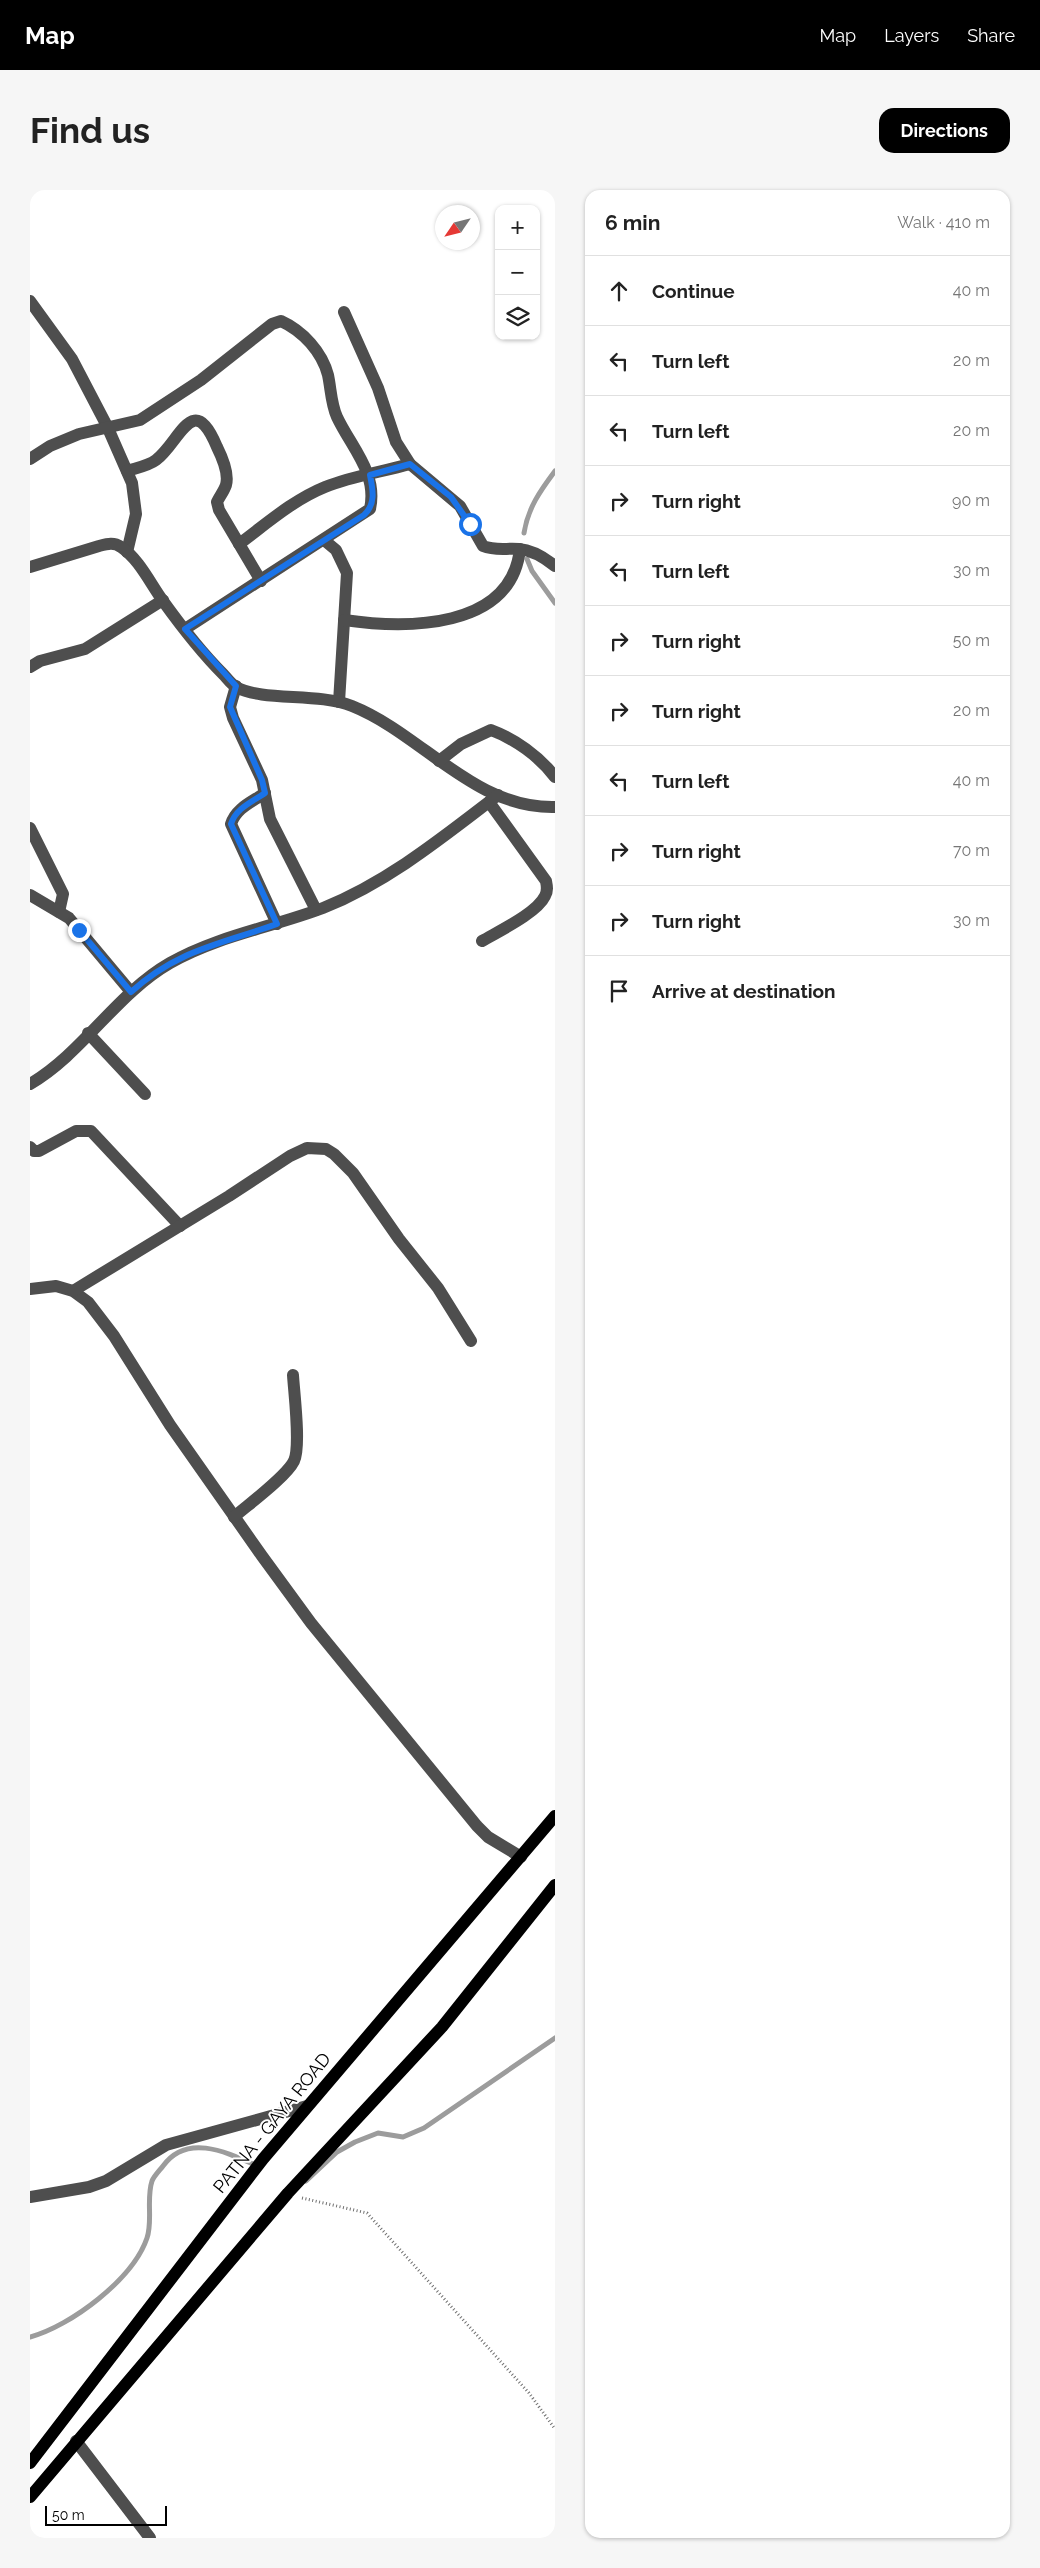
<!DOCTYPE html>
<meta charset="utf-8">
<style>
:root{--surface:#fff;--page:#f6f6f6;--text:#222;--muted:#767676;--line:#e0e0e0;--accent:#000}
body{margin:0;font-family:Raleway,sans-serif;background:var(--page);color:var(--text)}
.controls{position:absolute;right:15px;top:15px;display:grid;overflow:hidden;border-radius:10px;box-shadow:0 1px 4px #0004}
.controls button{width:45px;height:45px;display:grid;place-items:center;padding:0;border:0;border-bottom:1px solid var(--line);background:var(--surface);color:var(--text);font:25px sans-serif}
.compass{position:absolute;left:405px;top:15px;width:45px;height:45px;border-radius:50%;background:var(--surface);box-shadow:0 1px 4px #0004;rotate:235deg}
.scale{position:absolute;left:15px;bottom:12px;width:122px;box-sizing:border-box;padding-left:5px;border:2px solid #000;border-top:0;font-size:14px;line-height:18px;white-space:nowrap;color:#000;-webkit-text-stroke:4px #fff;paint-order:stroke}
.stop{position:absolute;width:15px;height:15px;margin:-11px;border:4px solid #1a73e8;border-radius:50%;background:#fff}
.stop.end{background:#1a73e8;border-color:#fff;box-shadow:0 1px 5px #0008}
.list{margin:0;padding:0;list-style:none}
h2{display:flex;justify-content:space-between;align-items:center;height:65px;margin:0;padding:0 20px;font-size:21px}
h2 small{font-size:16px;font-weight:400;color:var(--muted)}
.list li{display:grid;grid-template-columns:32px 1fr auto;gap:15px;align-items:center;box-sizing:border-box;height:70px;padding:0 20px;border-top:1px solid var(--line)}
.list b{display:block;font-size:19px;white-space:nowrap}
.list em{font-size:16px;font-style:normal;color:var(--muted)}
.icon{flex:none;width:28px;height:28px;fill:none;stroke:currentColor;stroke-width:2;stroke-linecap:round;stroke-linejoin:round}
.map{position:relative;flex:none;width:525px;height:2348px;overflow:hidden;border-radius:15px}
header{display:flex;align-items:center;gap:30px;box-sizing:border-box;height:70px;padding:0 25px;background:var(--accent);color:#fff}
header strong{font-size:24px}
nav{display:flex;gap:28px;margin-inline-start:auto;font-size:18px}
.intro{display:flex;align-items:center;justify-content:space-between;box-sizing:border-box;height:120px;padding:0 30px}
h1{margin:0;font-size:35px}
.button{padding:12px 22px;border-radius:15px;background:var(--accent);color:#fff;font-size:18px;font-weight:700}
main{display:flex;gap:30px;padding:0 30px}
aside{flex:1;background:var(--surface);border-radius:15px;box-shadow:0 1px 4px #0004}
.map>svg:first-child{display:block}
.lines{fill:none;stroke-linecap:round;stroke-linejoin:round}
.stream{stroke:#9c9c9c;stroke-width:5}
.path{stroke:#707070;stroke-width:3;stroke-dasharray:1 2.5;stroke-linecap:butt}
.minor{stroke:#4e4e4e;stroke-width:12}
.major{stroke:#000;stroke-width:12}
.route{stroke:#1a73e8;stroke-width:6}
.labels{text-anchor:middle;stroke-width:4;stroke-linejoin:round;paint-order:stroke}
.street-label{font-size:18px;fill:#000;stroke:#fff}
</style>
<header>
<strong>Map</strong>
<nav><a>Map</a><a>Layers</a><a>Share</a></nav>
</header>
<div class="intro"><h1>Find us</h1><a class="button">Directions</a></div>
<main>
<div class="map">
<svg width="525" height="2348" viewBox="0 0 525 2348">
<rect width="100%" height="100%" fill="#fff"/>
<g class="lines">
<!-- stream -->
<g class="stream">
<path d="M494,343c4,-25 16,-42 31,-62"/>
<path d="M497,369l5,12 23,32"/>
<path d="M276,1991l31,-29 18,-10 23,-9 25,4 21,-9 131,-90"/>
<path d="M0,2147c41,-11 103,-58 117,-99 6,-17 -1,-39 5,-57 2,-5 8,-11 11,-15 23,-32 61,-15 90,-2"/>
</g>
<!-- path -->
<path class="path" d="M272,2008l65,15 162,180 26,36"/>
<!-- minor -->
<g class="minor">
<path d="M0,111l42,58 35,67 25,57 4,31 -9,38"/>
<path d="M314,122l34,76 18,54 14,22 50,42 23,40c12,5 23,2 36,3 12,1 26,9 36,17"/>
<path d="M0,269l20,-13 29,-12 61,-14 61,-40 71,-56 9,-3c22,10 41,31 47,54 3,14 3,29 9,42 14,30 41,56 33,92l-185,120"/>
<path d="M97,281c9,-3 21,-5 29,-11 24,-18 37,-71 61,-13 5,10 12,27 9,38 -2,6 -6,11 -9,17l2,8 42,71"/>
<path d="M294,350l12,10 11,23 -8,129"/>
<path d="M209,354c27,-20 54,-44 86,-57 27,-11 57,-15 85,-23"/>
<path d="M0,377l69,-21c8,-2 15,-4 22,1 18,12 29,36 42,54 18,25 38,51 60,73 4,4 8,10 13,13 28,15 81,5 116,19 70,28 122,103 203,101"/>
<path d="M314,430c62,9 167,10 176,-71"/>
<path d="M0,477l10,-6 45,-12 78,-49"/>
<path d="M206,496l-6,21 3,11 29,62 8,39 46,91"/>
<path d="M409,571l22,-17 30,-14c24,9 48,26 64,47"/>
<path d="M235,603c-13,9 -29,15 -34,31l46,100"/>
<path d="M0,638l33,66 -4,18"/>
<path d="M0,705l39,23 62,74"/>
<path d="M452,751c17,-10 55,-28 63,-45 3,-5 2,-10 1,-15l-57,-79"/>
<path d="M58,843l57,61"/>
<path d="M0,894c53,-31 86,-90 140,-121 47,-27 103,-36 153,-55 65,-26 120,-71 175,-113"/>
<path d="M0,957l4,4h5l37,-20h15l89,95"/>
<path d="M0,1099l26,-3 17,5 15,11 26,34 56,89 92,131 49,67 166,203 11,11 33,20"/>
<path d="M43,1101l156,-95 61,-40 17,-8 19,1 8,5 19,19 46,66 39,49 33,53"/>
<path d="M204,1327c15,-13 52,-40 60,-56 7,-15 0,-68 -1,-86"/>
<path d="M0,2007l59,-10 17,-6 60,-36 141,-39"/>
<path d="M46,2251l74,97"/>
</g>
<!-- major -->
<g class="major">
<path d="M0,2273l233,-304 292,-343"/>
<path d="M0,2307l258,-304 154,-166 113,-142"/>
</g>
</g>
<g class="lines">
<!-- route -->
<path class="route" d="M49,740l52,62c46,-42 90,-48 146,-68l-46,-100c5,-16 21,-22 34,-31l-3,-13 -32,-73 6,-21 -51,-57 179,-114c12,-11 9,-25 6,-40l40,-11 41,33 19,27"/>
</g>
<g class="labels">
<!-- street labels -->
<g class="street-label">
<text transform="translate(242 1933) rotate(-51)" y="6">PATNA - GAYA ROAD</text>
</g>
</g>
</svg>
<div class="controls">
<button>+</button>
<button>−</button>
<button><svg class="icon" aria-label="layers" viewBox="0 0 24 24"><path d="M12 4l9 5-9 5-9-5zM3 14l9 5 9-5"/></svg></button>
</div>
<svg class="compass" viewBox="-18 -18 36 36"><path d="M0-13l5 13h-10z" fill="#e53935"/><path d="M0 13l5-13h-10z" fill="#767676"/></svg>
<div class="scale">50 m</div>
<div class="stop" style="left:440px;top:334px"></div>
<div class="stop end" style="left:49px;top:740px"></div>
</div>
<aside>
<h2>6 min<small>Walk · 410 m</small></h2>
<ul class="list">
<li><svg class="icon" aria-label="ahead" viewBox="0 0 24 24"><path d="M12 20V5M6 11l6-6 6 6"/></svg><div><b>Continue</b></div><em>40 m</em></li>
<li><svg class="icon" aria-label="left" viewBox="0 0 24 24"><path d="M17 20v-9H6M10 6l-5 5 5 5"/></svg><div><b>Turn left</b></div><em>20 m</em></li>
<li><svg class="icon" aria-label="left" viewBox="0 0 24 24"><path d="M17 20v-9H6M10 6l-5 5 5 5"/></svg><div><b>Turn left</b></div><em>20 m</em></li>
<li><svg class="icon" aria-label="right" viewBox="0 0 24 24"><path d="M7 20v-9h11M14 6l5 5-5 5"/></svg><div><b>Turn right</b></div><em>90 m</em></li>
<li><svg class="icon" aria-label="left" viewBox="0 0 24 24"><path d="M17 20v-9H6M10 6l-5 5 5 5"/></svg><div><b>Turn left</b></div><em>30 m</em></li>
<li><svg class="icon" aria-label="right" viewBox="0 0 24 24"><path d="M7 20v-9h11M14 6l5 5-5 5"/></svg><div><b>Turn right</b></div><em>50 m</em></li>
<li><svg class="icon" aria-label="right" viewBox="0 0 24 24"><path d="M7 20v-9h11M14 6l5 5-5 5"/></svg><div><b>Turn right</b></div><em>20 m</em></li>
<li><svg class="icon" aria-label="left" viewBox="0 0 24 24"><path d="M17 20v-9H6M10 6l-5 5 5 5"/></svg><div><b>Turn left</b></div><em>40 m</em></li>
<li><svg class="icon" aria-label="right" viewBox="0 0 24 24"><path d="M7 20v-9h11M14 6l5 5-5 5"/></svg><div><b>Turn right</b></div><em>70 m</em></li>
<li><svg class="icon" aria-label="right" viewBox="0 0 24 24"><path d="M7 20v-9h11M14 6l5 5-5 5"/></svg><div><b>Turn right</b></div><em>30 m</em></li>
<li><svg class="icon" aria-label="arrive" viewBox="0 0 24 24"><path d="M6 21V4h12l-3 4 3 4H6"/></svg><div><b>Arrive at destination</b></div></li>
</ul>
</aside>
</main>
